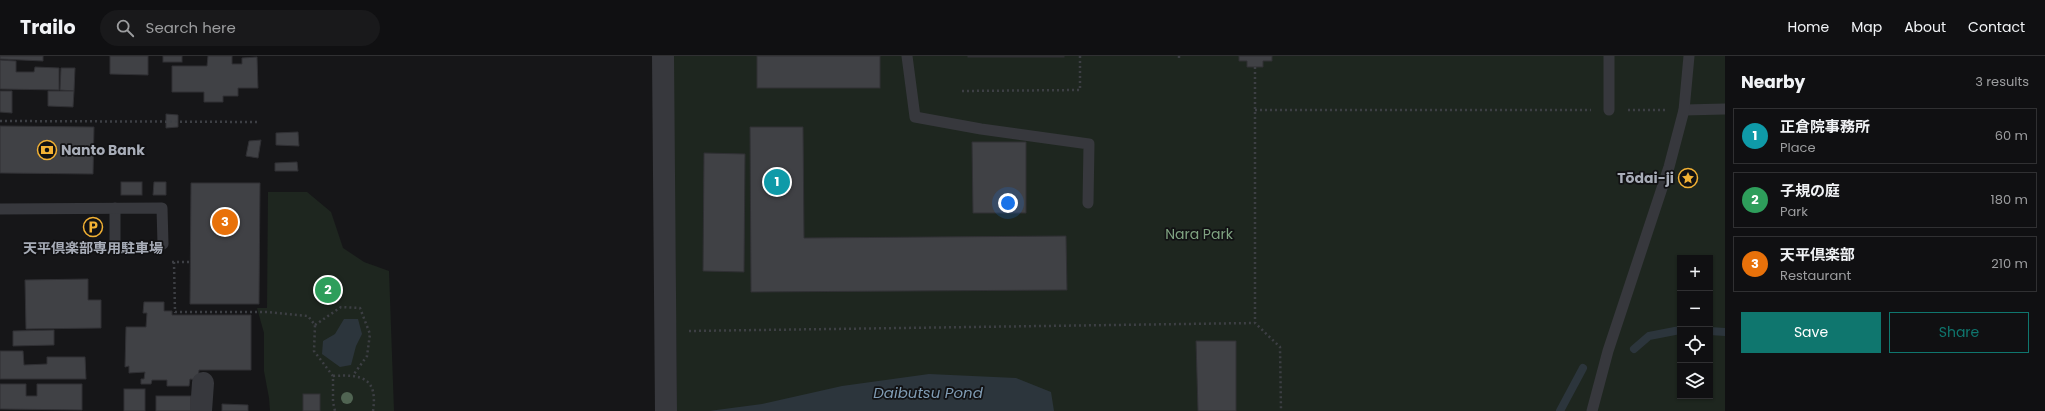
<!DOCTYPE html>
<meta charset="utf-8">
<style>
:root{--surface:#101012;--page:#19191b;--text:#f1f3f6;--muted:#9c9d9f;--line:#303032;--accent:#0f766e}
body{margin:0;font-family:Poppins,"Noto Sans JP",sans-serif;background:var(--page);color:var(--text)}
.controls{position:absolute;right:12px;bottom:12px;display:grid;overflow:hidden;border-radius:0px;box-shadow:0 1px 3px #0004}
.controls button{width:36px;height:36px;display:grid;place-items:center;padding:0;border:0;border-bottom:1px solid var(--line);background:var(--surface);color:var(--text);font:20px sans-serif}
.you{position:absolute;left:1008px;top:147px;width:14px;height:14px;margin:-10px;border:3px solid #fff;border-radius:50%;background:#1a73e8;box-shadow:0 0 0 6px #1a73e833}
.badge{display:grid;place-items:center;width:26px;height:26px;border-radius:50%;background:var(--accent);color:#fff;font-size:13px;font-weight:700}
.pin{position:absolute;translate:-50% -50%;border:2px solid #fff;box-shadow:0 1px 4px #0006}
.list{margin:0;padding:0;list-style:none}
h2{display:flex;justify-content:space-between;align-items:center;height:52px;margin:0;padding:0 16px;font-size:17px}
h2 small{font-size:13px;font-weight:400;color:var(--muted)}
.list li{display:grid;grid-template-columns:26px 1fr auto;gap:12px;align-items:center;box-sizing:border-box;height:56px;margin:0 8px 8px;padding:0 8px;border:1px solid var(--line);border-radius:0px}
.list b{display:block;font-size:15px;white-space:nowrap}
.list p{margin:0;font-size:13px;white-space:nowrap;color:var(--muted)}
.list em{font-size:13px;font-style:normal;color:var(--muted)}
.actions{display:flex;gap:8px;padding:12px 16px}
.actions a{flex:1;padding:9px 0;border:1px solid var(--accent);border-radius:0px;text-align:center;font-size:14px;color:var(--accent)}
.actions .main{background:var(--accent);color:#fff}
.icon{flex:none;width:22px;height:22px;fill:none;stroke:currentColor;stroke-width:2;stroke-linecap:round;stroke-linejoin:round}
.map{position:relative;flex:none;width:1725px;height:355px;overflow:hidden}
header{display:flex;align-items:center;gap:24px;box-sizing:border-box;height:56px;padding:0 20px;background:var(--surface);border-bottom:1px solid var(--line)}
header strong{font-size:19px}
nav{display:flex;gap:22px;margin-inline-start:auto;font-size:14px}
.search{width:280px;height:36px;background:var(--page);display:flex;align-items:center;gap:10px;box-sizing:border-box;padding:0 14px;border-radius:22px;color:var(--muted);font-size:15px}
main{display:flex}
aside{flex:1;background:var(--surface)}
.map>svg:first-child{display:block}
.green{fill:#1e261f;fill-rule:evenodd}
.water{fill:#2c353c}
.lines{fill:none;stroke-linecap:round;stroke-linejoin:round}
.stream{stroke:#2c353c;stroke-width:8}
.building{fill:#404145;stroke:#303034}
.path{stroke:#3d3f44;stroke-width:2.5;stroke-dasharray:2 3;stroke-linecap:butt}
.service{stroke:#37383d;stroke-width:11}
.minor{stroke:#37383d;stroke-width:22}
.tree{fill:#506452}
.labels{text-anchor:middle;stroke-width:3.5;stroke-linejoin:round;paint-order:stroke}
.poi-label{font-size:14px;font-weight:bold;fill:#a8adb8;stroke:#111113;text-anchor:start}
.park-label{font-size:14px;fill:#7fa381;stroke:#111113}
.water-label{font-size:15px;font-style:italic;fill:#7f9bb3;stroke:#111113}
</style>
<header>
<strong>Trailo</strong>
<div class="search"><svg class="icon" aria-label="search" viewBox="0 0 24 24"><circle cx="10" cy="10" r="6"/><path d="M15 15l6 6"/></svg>Search here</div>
<nav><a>Home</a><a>Map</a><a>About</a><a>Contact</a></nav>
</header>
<main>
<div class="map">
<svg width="1725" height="355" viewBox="0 0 1725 355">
<rect width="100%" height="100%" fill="#161618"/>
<!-- green -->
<g class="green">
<path d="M673,0h1052v355h-1048zM1680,202h30v138h-30z"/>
<path d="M268,136h39l24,20 12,36 21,14 25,9 5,140h-124l-1,-13 -5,-27v-38l-7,-25h10z"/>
</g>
<!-- water -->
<g class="water">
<path d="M344,263h14l4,15 -6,12 -5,19 -11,2 -18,-13 1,-13 12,-7z"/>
<path d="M929,318l87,4 35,14 3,19h-345l53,-7 80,-18z"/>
</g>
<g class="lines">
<!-- stream -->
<g class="stream">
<path d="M1710,275l15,1"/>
<path d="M1634,293l15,-13 31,-6"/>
<path d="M1560,355l23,-43"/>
</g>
</g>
<!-- building -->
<g class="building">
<path d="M0,0h43v5l-43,-2z"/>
<path d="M110,0h38v19l-38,-1z"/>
<rect x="163" y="0" width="19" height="6"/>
<path d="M208,0h24v8h10v-6l15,-1 1,31h-20v8h-15v6h-19v-10h-32v-26h35z"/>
<rect x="757" y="0" width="123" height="32"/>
<rect x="968" y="0" width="96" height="1"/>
<path d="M1239,0h33v5h-9v6h-16v-6h-8z"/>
<path d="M0,4l16,1v11h18l1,-5 24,1v22l-59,-1z"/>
<path d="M61,12h14l-1,23 -14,-1z"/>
<path d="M0,35h12v22l-12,-1z"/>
<path d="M48,35h26l-1,16 -25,-1z"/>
<path d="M166,58l12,1v12l-12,1z"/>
<path d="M0,70l94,1 -1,47 -93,-1z"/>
<path d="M750,71h53l1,111 262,-2 1,54 -316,2z"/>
<path d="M298,76l1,14 -23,-1v-12z"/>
<path d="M261,84l-3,18 -12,-2 3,-15z"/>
<path d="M972,86h54v71h-53z"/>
<path d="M704,97l41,1 -1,118 -41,-1z"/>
<path d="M297,106l1,9h-23v-8z"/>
<rect x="121" y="126" width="21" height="13"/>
<path d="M154,126h12v13h-13z"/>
<path d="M191,127h69l-1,121h-69z"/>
<path d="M88,223v21h13v28l-75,1 -1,-49z"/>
<path d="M144,246h20v9h8v4h79v55h-52l-1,10 -8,-1 -1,7h-22v-6h-15l-1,4h-10v-5h3l1,-7 -16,1v-7l-4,1 1,-40h20l1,-14h-4z"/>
<path d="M54,274v15l-41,1v-15z"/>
<path d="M1196,285h40v70h-38z"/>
<path d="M0,295h23l1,14 23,-1v-7h38l1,22h-86z"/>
<path d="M0,328h26v12h11v-12h45v26l-82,-1z"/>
<rect x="124" y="333" width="21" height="22"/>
<rect x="303" y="338" width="17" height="17"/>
<rect x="156" y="340" width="35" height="15"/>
<path d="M222,348l26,1v6h-26z"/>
</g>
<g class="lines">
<!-- path -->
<g class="path">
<path d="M1179,0v5"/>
<path d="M1255,11v256"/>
<path d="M962,35l118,-1v-34"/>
<path d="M1255,54h336"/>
<path d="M1628,54h37"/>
<path d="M0,65l260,1"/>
<path d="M172,206h19"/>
<path d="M174,206l1,50h93l40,4 7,9 -1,26 19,25v26l2,9"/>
<path d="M315,269l26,-18 19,1 10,26 -3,22 -13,18"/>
<path d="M689,275l566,-8 25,24 1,64"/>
<path d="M333,320c29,-2 45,2 40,35"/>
</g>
<!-- service -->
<g class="service">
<path d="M907,0l8,61 66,12 108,15 -1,59"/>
<path d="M1609,54v-54"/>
<path d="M1684,54l41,-1"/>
<path d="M115,152v36"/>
<path d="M0,153l162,-1 1,36"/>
<path d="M1592,355l16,-60 61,-184 15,-57 5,-54"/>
</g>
<!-- minor -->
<g class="minor">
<path d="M663,0l3,355"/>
<path d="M201,355l2,-28"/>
</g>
</g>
<!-- trees -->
<circle class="tree" cx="347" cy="342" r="6"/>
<!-- icons -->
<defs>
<g id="bank-ring" transform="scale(1)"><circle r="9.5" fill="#111113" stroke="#f2b134" stroke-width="1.5"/><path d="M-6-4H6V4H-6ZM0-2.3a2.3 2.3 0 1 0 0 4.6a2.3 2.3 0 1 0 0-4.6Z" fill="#f2b134"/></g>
<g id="sight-ring" transform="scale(1)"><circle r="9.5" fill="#111113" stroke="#f2b134" stroke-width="1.5"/><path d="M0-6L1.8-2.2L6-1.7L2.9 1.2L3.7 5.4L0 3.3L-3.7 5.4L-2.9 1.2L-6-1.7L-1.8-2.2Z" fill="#f2b134"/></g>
<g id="parking-ring" transform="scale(1)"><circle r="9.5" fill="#111113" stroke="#f2b134" stroke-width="1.5"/><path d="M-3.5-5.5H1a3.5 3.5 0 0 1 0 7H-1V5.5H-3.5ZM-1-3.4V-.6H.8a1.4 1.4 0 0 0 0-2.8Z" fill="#f2b134"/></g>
</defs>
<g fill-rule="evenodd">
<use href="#bank-ring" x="47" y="94"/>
<use href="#sight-ring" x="1688" y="122"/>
<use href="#parking-ring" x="93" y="171"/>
</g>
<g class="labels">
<!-- poi labels -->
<g class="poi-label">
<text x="61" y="99">Nanto Bank</text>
<text x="1674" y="127" text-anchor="end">Tōdai-ji</text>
<text x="93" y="197" text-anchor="middle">天平倶楽部専用駐車場</text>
</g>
<!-- park labels -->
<g class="park-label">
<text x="1199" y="183">Nara Park</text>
</g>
<!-- water labels -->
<g class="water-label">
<text x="928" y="342">Daibutsu Pond</text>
</g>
</g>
</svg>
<div class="controls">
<button>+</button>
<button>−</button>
<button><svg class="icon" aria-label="locate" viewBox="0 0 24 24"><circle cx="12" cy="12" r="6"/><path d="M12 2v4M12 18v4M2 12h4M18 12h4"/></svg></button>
<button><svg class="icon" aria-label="layers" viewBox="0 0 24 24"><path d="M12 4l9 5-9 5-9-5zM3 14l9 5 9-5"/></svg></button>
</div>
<div class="you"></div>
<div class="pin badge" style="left:777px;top:126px;background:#0f9aa8">1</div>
<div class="pin badge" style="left:328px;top:234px;background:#2e9e5b">2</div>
<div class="pin badge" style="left:225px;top:166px;background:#e8710a">3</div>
</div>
<aside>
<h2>Nearby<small>3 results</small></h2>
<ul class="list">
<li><span class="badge" style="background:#0f9aa8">1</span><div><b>正倉院事務所</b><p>Place</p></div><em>60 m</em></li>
<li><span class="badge" style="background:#2e9e5b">2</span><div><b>子規の庭</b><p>Park</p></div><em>180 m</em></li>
<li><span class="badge" style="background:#e8710a">3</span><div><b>天平倶楽部</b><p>Restaurant</p></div><em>210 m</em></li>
</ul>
<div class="actions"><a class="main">Save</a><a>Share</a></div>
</aside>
</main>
